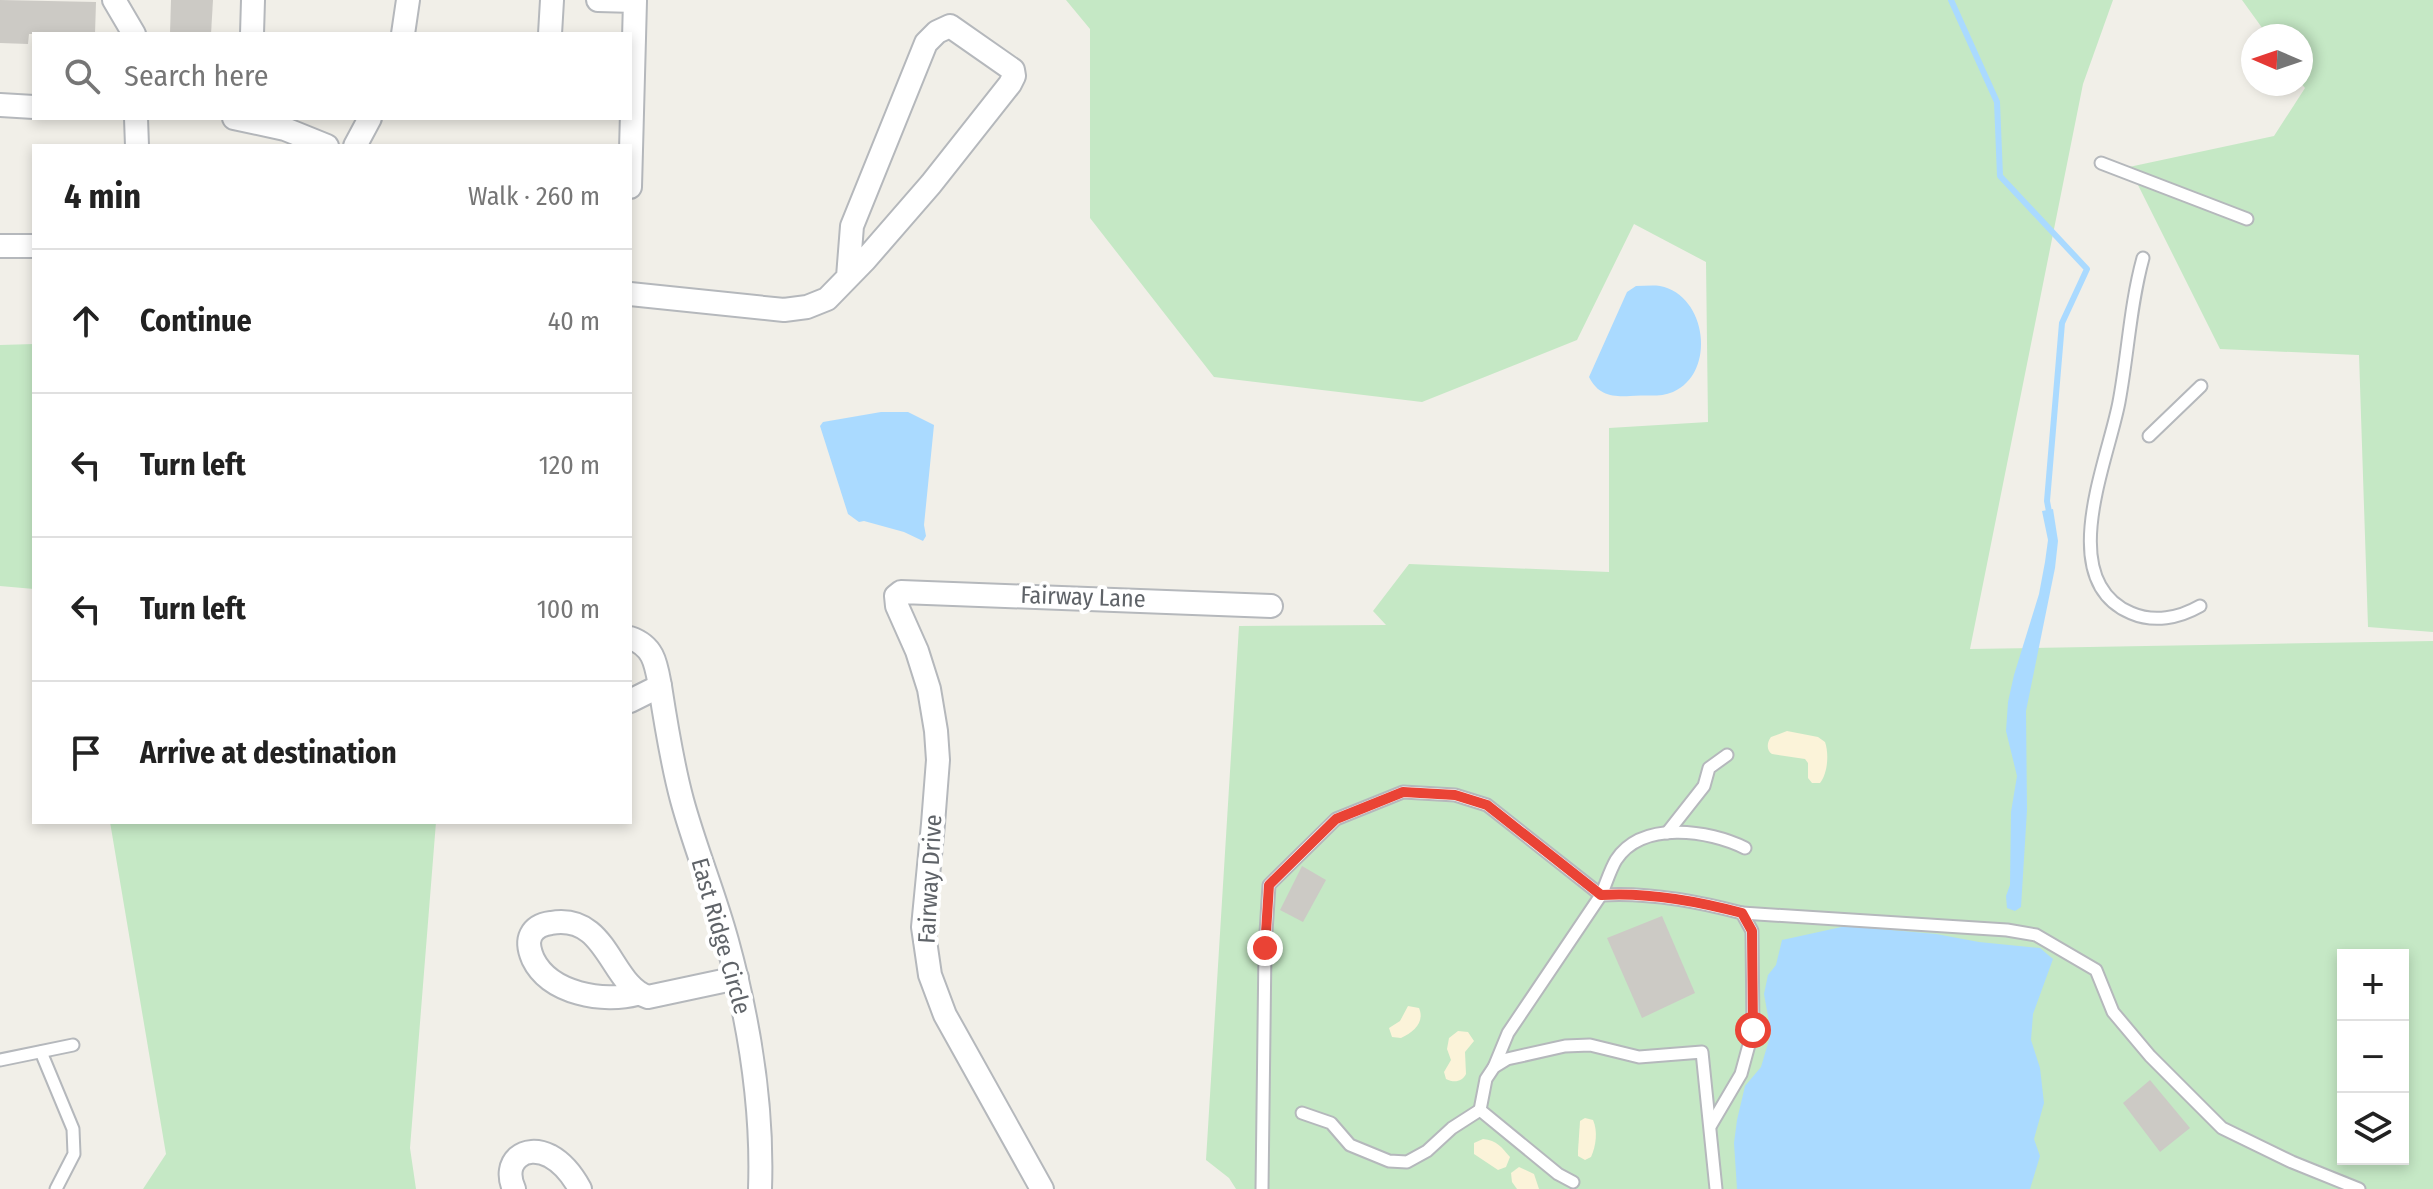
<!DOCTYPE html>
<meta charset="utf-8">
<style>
:root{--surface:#fff;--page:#f6f6f6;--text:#222;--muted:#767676;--line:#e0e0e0}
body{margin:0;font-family:"Fira Sans Condensed",sans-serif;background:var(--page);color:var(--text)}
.controls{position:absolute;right:24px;bottom:24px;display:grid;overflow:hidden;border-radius:0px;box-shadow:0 4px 12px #0003}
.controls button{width:72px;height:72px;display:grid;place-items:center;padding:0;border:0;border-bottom:2px solid var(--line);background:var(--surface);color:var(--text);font:40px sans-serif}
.compass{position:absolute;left:2241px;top:24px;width:72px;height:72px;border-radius:50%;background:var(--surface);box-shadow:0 4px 12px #0003;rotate:272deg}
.stop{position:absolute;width:24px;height:24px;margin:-18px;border:6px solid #ea4335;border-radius:50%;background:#fff}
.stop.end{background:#ea4335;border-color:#fff;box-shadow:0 2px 8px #0008}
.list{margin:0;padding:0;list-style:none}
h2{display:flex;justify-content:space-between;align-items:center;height:104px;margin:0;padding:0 32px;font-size:34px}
h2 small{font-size:26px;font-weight:400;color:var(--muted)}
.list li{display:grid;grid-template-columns:52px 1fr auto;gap:24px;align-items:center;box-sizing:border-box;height:144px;padding:0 32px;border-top:2px solid var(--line)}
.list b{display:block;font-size:30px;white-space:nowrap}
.list em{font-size:26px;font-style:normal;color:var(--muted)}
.icon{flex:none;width:44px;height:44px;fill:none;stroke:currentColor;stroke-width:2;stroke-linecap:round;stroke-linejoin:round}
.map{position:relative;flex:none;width:2433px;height:1189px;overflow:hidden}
.search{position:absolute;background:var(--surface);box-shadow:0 4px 12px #0003;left:32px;top:32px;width:600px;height:88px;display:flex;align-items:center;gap:20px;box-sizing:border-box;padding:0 28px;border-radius:0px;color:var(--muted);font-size:30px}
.panel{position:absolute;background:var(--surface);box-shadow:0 4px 12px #0003;left:32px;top:144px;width:600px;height:680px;border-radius:0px}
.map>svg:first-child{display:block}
.green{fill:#c5e8c5;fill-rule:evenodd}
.sand{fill:#fbf3d9}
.water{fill:#aadaff}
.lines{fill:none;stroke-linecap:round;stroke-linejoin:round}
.stream{stroke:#aadaff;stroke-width:6}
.building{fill:#cccac5}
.lane-casing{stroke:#b5b8bc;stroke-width:15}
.street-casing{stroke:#b5b8bc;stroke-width:26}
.lane{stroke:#fff;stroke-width:11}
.street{stroke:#fff;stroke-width:22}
.route{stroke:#ea4335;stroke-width:10}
.labels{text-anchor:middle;stroke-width:8;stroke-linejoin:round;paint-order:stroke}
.street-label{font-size:24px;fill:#5f6368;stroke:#fff}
</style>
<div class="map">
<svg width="2433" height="1189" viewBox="0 0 2433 1189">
<rect width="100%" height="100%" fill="#f1efe8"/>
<!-- green -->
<g class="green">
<path d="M1066,0h1047l-30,84 -113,565 463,-8v548h-1197l-7,-11 -23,-18 33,-534 147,-1 -13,-14 36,-47 200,8v-144l99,-6 -2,-160 -72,-38 -57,116 -155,62 -208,-25 -124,-159v-189zM2343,955h60v204h-60z"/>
<path d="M2242,0h191v632l-65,-5 -9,-272 -139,-6 -91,-182 145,-31 31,-48 -4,-5v-47h-33z"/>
<path d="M34,344v245l-34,-3v-241z"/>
<path d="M110,822h326l-26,326 6,41h-273l23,-35z"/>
</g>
<!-- sand -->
<g class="sand">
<path d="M1787,731l31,6 7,5c4,11 3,31 -5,41h-8l-4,-5v-15l-3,-4 -33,-5c-6,-4 -5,-12 -1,-17z"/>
<path d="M1408,1006l11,2c6,14 -5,24 -18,30l-9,-1 -3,-9 11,-7z"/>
<path d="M1458,1031l10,1 6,9 -9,11 1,22c-4,8 -12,9 -20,5l-2,-7 7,-12 -4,-11 2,-11z"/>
<path d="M1585,1118l8,2c5,11 3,26 -2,37l-6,3 -7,-4v-5l2,-30z"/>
<path d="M1483,1139c14,1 19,9 27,18l-4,10 -8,3 -24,-16v-11z"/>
<path d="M1519,1167l15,7 5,15h-22l-5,-7 -1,-9z"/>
</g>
<!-- water -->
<g class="water">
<path d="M1636,286c8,0 17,-1 24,0 47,9 57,87 13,106 -14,6 -29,2 -43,4 -18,1 -32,-1 -41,-19l38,-85z"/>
<path d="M881,412h27l26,13 -10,100 2,11 -3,5 -19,-9 -40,-11 -5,1 -11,-8 -28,-88 3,-4z"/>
<path d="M2053,509l5,32 -3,27 -29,143 1,99 -6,97 -6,4 -8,-3 -1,-12 4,-11 1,-73 6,-36 -11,-45 2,-29 6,-27 25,-81 6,-32 3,-22 -6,-29z"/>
<path d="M1846,926l90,8 43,8 61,6 13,11 -20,55 -2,26 9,28 4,35 -10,36 6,17 -10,33h-293l-3,-46 3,-23 8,-34 16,-19 10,-34 -7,-39 4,-19 8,-10 6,-25z"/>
</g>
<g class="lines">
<!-- stream -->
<path class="stream" d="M1951,0l46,102 3,74 87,93 -25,54 -15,178 3,16"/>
</g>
<!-- building -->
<g class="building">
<path d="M0,0l96,2 -1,32h-66l-1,10 -28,-1z"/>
<path d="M171,0h42l-2,34h-41z"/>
<path d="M1302,866l24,14 -23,42 -23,-12z"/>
<path d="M1662,916l33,77 -53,25 -35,-80z"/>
<path d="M2150,1080l40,48 -30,24 -37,-49z"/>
</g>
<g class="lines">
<!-- lane casing -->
<g class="lane-casing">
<g id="lane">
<path d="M2101,163l146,56"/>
<path d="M2143,258c-13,47 -15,96 -24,144 -11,59 -65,178 12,211 23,10 48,5 69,-7"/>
<path d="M2149,436l52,-50"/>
<path d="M1667,833l37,-47 5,-18 18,-13"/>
<path d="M1742,913l265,17 29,5 60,35 17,42 37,44 72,72 70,34 67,27"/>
<path d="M41,1052l32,77 1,25 -18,35"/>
<path d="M0,1060l73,-15"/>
<path d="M1302,1113l29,10 19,22 39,16 18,1 20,-11 25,-23 28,-18"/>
<path d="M1711,1125l30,-51 12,-44 -1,-99 -10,-18c-45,-12 -94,-21 -141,-18 5,-11 9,-25 15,-35 26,-40 93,-30 129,-12"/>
<path d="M1573,1182l-15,-8 -78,-64 6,-31 8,-12 13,-8 58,-13 25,-1 49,12 63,-5 14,137"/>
<path d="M1262,1189l3,-241 4,-63 67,-66 67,-27 52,3 32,10 114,90 -93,138 -14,34"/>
</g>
</g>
<!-- street casing -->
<g class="street-casing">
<g id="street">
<path d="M114,0l20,34"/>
<path d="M598,0l37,1 -5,186"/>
<path d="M252,34l1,-34"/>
<path d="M403,34l5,-34"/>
<path d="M550,34l2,-34"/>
<path d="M0,105l34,2"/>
<path d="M136,118l1,28"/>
<path d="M234,118l51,11 42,17"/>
<path d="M355,146l15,-28"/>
<path d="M0,246h34"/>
<path d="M630,294l154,16 23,-3 20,-8 38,-39 66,-76 79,-100 4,-8 -1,-6 -63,-44 -13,6 -11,11 -74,183 -4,51"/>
<path d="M630,638c24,8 26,26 30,48l-30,15"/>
<path d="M660,686c6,39 12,77 22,114 13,48 32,93 45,141 22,80 36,164 33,248"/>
<path d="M637,994c-33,9 -87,0 -104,-35 -3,-7 -6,-16 -2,-24 4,-8 12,-11 20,-12 57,-10 59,62 97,74l89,-19"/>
<path d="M514,1189c-12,-27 10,-46 36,-33 13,7 23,20 30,33"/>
<path d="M1042,1189l-97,-174 -15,-40 -7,-48 10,-103 5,-64 -2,-29 -7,-42 -12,-38 -20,-45 -1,-10 5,-4 370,14"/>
</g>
</g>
<!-- lane -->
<use href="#lane" class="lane"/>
<!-- street -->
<use href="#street" class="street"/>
</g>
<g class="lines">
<!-- route -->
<path class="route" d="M1265,948l4,-63 67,-66 67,-27 52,3 32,10 114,90c47,-3 96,6 141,18l10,18 1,99"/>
</g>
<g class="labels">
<!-- street labels -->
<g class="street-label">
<text transform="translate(1083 597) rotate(2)" y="8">Fairway Lane</text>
<text transform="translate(930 879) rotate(-87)" y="8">Fairway Drive</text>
<text transform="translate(721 936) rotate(74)" y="8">East Ridge Circle</text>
</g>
</g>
</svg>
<div class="controls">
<button>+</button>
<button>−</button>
<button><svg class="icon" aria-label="layers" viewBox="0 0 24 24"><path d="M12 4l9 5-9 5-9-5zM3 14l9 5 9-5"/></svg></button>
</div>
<svg class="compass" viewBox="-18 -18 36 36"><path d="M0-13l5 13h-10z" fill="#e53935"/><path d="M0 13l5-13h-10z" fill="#767676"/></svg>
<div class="stop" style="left:1753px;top:1030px"></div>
<div class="stop end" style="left:1265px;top:948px"></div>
<div class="search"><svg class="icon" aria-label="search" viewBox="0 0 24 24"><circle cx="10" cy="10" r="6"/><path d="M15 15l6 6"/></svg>Search here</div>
<section class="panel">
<h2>4 min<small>Walk · 260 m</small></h2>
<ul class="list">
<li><svg class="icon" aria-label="ahead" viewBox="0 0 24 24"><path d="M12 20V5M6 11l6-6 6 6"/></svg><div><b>Continue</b></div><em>40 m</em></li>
<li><svg class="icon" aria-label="left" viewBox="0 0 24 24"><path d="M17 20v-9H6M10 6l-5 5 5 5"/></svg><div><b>Turn left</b></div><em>120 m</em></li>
<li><svg class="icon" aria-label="left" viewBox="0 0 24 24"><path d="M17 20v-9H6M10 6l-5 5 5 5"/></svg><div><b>Turn left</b></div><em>100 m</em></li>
<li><svg class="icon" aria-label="arrive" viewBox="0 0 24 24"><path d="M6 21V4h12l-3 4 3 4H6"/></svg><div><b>Arrive at destination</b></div></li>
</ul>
</section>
</div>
